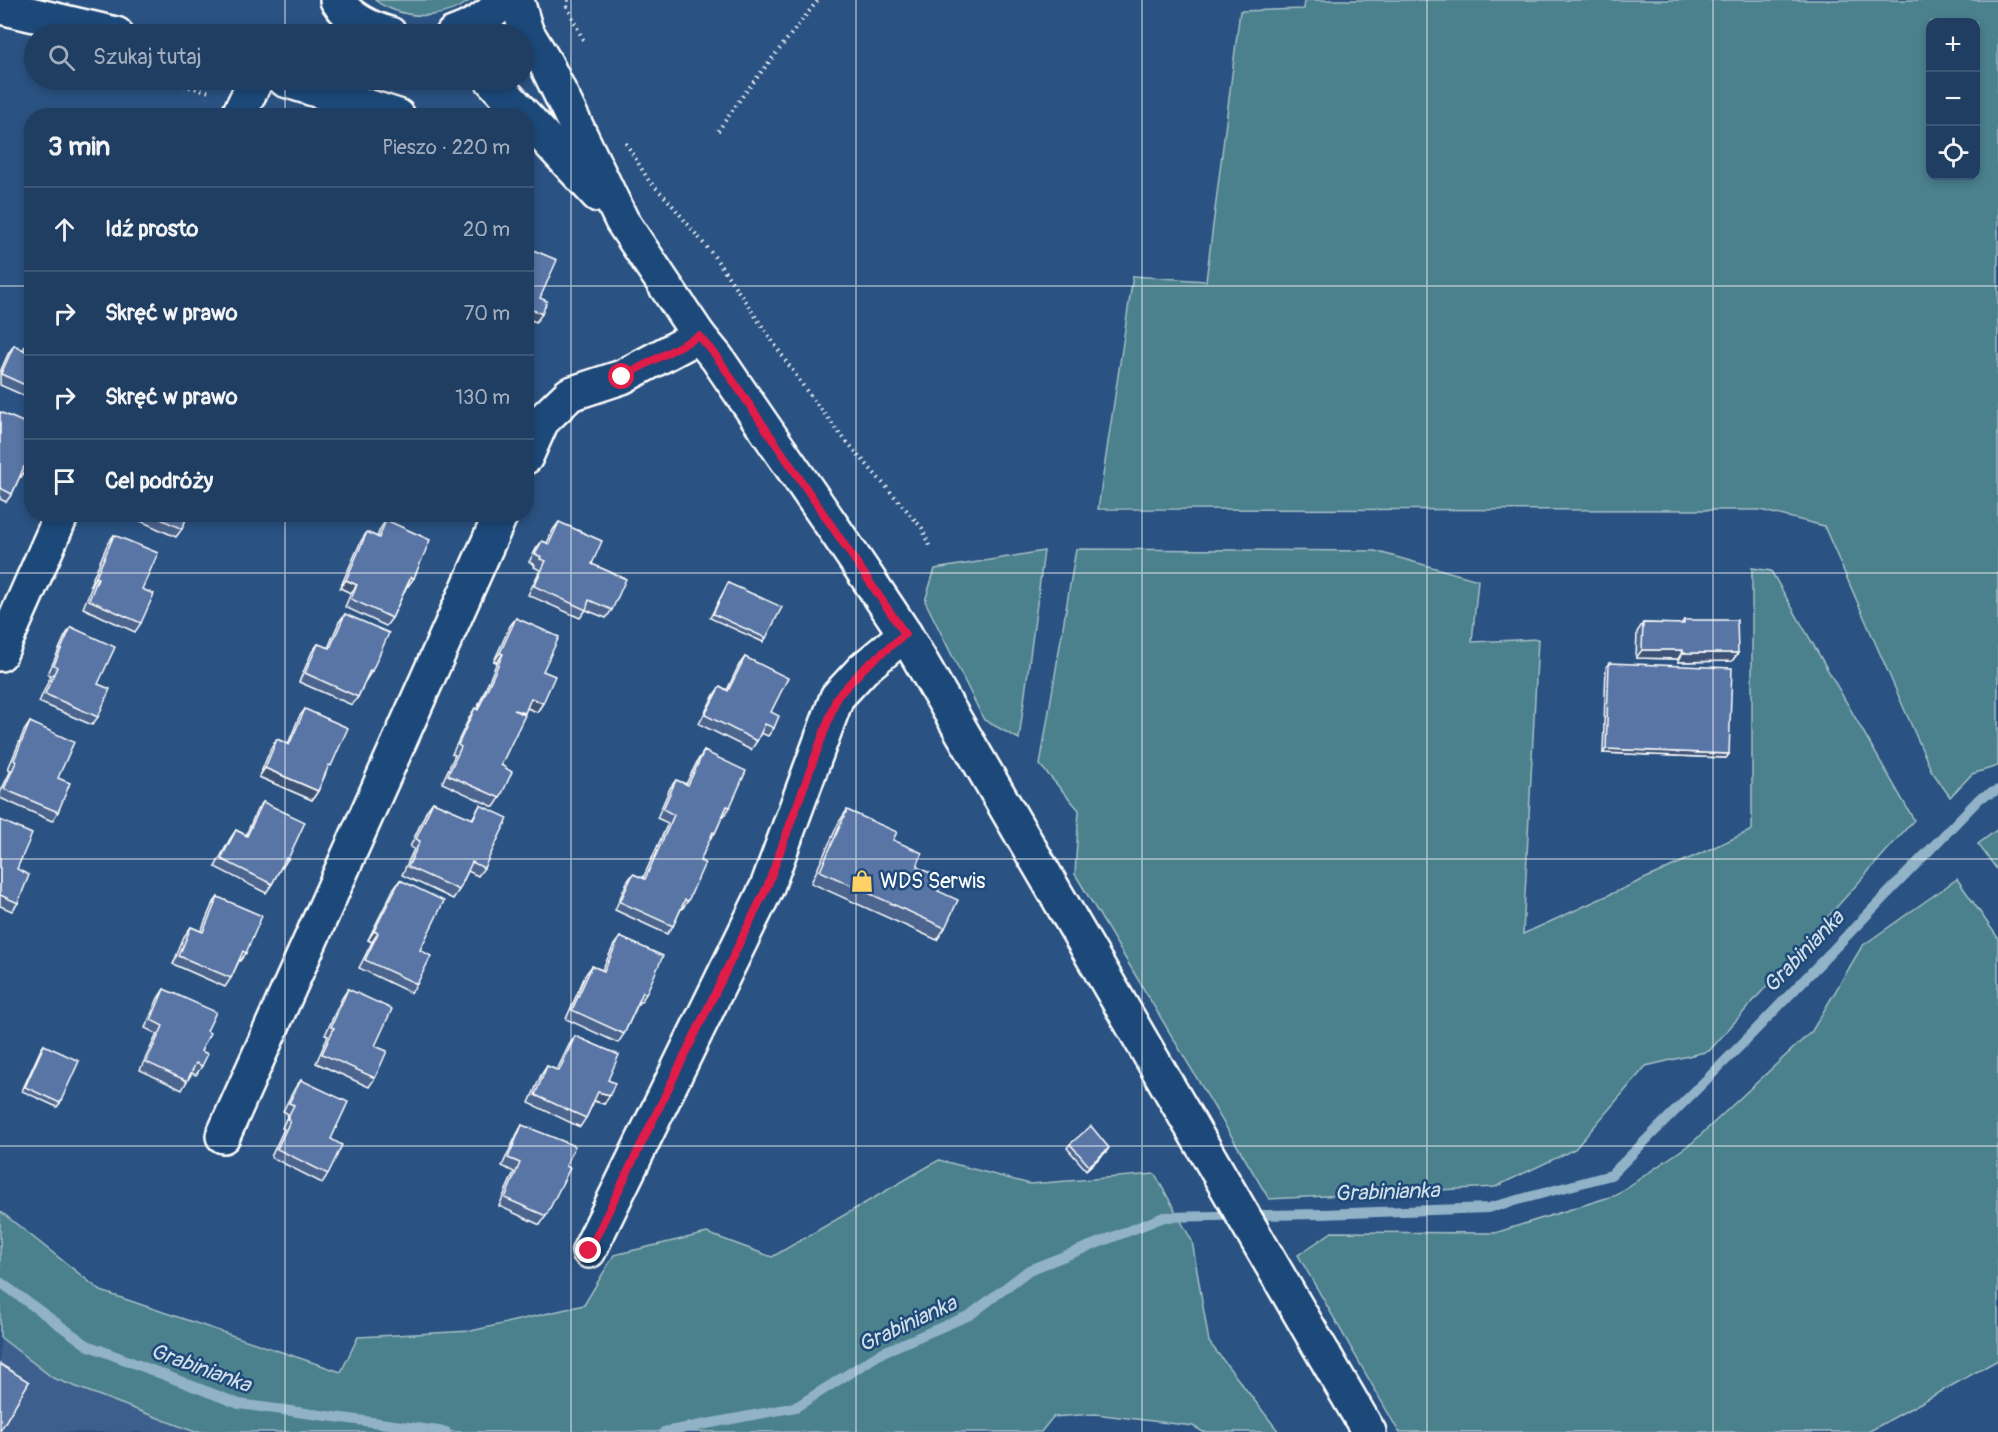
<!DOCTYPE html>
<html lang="pl">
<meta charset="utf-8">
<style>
:root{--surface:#203e62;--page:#284568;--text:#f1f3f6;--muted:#a2aebe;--line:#3d5777}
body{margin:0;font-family:Pangolin,sans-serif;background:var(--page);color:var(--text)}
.controls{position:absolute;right:18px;top:18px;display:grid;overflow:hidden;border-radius:12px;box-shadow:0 3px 9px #0003}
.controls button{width:54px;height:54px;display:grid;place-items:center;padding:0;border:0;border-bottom:2px solid var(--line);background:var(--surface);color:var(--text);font:30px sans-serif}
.stop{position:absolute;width:18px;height:18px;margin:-14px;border:4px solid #e11d48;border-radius:50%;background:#fff}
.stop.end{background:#e11d48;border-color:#fff;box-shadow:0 2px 6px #0008}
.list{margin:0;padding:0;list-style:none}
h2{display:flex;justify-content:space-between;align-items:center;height:78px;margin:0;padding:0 24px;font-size:26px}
h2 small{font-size:20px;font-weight:400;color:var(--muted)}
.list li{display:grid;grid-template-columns:39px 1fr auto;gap:18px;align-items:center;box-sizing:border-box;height:84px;padding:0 24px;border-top:2px solid var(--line)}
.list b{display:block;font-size:22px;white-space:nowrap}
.list em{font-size:20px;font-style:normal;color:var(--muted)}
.icon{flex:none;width:33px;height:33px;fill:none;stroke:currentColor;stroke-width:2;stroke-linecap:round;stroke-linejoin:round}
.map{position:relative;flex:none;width:1998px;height:1432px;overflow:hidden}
.search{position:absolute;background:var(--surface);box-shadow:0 3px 9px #0003;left:24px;top:24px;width:510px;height:66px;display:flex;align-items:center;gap:15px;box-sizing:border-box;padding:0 21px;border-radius:33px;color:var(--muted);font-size:22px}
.panel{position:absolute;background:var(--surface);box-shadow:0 3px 9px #0003;left:24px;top:108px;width:510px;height:414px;border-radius:24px}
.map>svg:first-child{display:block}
.built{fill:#3c5f8e}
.green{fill:#4b808d;stroke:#a5c0c6;stroke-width:1.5;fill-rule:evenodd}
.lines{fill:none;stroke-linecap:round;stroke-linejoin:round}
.stream{stroke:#91b2c7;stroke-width:10}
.minor-casing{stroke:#fff;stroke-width:38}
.path{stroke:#fff;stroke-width:4;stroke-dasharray:1.5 4.5;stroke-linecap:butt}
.minor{stroke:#1f4a7a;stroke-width:33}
.wall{fill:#4c658e;stroke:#fff;stroke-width:1.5}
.shaded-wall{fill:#3e5274;stroke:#fff;stroke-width:1.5}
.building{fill:#5875a5;stroke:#fff;stroke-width:1.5}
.route{stroke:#e11d48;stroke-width:8}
.grid{fill:none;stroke:#fff;stroke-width:1.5;stroke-opacity:0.55}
.labels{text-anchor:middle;stroke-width:5;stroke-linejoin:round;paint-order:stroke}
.poi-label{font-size:21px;fill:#fff;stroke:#1f4a7a;text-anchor:start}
.water-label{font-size:22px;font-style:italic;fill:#d1dfe8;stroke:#1f4a7a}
</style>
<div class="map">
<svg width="1998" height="1432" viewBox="0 0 1998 1432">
<rect width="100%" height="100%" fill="#2a5282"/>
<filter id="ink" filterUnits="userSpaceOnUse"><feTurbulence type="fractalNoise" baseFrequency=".0167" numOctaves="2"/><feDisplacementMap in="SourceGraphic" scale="12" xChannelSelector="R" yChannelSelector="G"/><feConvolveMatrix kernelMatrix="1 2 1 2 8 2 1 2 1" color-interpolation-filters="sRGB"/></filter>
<g filter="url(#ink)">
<!-- built -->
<path class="built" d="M0,1337l53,41 142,54h-195z"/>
<!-- green -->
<g class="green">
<path d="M375,0h96c-24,17 -53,20 -80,9 -6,-3 -11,-4 -16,-9z"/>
<path d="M1305,0h693v766l-26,8 -22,23 -19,-27 -107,-244 -64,-16 -662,-1 35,-233 73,5 34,-270 64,-2zM1930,22h46v154h-46z"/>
<path d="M1076,549l299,2 103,29 -6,62 66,-3 -15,295 229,-104v-262l19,3 143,249 -205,231 -63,15 -71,83 -80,38 -226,12 -194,-325 4,-64 -39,-45z"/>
<path d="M1044,551l-25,188 -35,-19 -59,-119 10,-32z"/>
<path d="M1998,829v42l-20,-27z"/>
<path d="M1957,879l41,59v422l-130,72h-469l-101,-177 34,-23 163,1 121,-38 77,-53 119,-111 50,-85z"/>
<path d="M939,1160l91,24 125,-10 37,67 17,101 70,90h-76l-10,-6 -98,-12 -42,3 -12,15h-846l-142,-54 -53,-41v-126l101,80 240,81 17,-35 113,-6 113,-26 30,-50 93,-22 65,24z"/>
</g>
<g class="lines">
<!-- stream -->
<g class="stream">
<path d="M0,1282l87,63 152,59 207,28"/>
<path d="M664,1432l132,-25 87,-55 87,-37 59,-45 135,-53 158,-3 166,-6 123,-33 131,-131 238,-246 18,-8"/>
</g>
<!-- minor casing -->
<g class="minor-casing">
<g id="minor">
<path d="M337,0c11,18 34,29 53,34"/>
<path d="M517,0l9,31 20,33 76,157 77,115 18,22c62,92 127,183 188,276l464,798"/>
<path d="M0,7l116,27"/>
<path d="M453,34c20,-7 37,-17 51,-34"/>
<path d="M285,80l113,36"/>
<path d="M492,80l33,36"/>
<path d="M238,116l18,-36"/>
<path d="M526,117l72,78"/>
<path d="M526,457l16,-36 28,-27 52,-17 77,-41"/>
<path d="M0,654l62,-140"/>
<path d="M223,1136l278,-622"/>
<path d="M589,1251l178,-364 70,-190 26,-28 42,-35"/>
</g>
</g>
<!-- path -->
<g class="path">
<path d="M568,0l-1,6 17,36"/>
<path d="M160,80l50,12"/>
<path d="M718,131l26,-37 74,-94"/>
<path d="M626,143l23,38 18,18 47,57 92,134 35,45 81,93 8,20"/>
</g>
<!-- minor -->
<use href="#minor" class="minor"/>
</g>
<!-- wall -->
<g class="wall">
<path d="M32,331v68l-32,-14v-13l8,-18 6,-9 9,5z"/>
<path d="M0,412l27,56 -6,9 -1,-1 -8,18 -6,8 -6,-3z"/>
<path d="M125,514h63l-6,15 -6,8z"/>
<path d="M386,520l28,58 -6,8h-1l-15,32 -6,8 -41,-19 6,-14 -11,-5 21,-47 6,-9 10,5 3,-8z"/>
<path d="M559,522l33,42 20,46 -6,8 -20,-8 -6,8 -52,-23 12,-25 -6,-3 1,-2 -6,-3 7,-13 6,-8 5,2 6,-13z"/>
<path d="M114,535l28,54 -1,34 -6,9 -52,-24 9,-22 -2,-1 18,-42z"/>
<path d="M728,583l38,55 -3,4 -53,-24z"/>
<path d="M345,614l27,57 -6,9 -8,17 -6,8 -53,-23 13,-30 6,-8 10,4 11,-26z"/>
<path d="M516,618l27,53v32l-6,9 -10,-4 -3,6 -23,51 -1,33 -6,9 -52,-24 13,-28 -3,-1 18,-38 5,-8 2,1 20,-47 -3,-1 16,-35z"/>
<path d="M1684,620l54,33 -6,8 -54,1v-3l-42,-1 1,-26 6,-9 38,1z"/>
<path d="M71,627l27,57v33l-6,8 -53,-23 12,-27 -3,-1 17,-38z"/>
<path d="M745,657l26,55 3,16 -6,8 -7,-3 -4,8 -6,9 -52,-26 15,-29 6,-9 7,4 12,-25z"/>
<path d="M1609,663l120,91 -3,4 -123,-5 3,-86z"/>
<path d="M305,709l21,64 -8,18 -6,9 -53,-23 12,-29 6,-9 11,5 11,-27z"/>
<path d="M30,722l28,90 -6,9 -52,-23v-5l11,-23 -3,-1 16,-38z"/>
<path d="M704,751l26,56 -6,9 -1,-1 -8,18 -6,7 -9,21 -18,48h-1l-8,17 -6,8 -52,-24 12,-28 6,-8 10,4 25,-55 -11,-5 13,-30 6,-8 10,4 12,-24z"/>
<path d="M263,802l25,57 -6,9 -1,-1 -9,17 -6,9 -51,-26 15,-28 6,-9 10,5 11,-25z"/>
<path d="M433,802l39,17 8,-14 4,63 -6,8 -10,-5 -9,19 -6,9 -51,-24 12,-26 -4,-2 17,-37z"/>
<path d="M847,810l46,30 45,51 7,37 -8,12 -126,-57 28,-61z"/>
<path d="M0,820l17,49 1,34 -6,8 -12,-5z"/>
<path d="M400,880l20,70 -3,34 -6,9 -52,-25 13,-26 -4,-2 26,-52z"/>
<path d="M218,897l28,56 -6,8h-1l-8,17 -6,9 -52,-23 12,-29 6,-8 10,4 11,-26z"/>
<path d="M620,937l26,57 -5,8h-2l-15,32 -6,9 -52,-24 20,-45 6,-8 10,4 12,-25z"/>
<path d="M164,989l43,42 -6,20 1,15 -6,9 -4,-2 -5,8 -5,9 -42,-20 17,-36 -12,-6 13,-30z"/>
<path d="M348,989l27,57v32l-6,9 -53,-24 12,-27 -3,-1 17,-37z"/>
<path d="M575,1036l33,44 2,15 -6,9 -10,-3 -8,17 -6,9 -51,-24 12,-28 6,-9 10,4 12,-25z"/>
<path d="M44,1045l16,58 -3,4 -35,-16 19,-42z"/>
<path d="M301,1080l30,59 -3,35 -6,9 -51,-26 13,-28 -2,-1 6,-14 -5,-3 12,-23z"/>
<path d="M522,1125l44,41 -20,50 -6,9 -41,-19 15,-34 -12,-6 15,-32z"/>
<path d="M1070,1144l36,8 -20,18 -19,-22z"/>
</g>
<!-- shaded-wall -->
<g class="shaded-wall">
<path d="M532,309l10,5 -6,8 -10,-4z"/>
<path d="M24,467l3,1 -6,9 -3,-1z"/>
<path d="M96,577l2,1 -6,8 -2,-1z"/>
<path d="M411,577l3,1 -6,8 -3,-1z"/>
<path d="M346,580l11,5 -6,8 -11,-5z"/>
<path d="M1642,650h41l-5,9 -42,-1z"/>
<path d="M500,653l3,1 -6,8 -3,-1z"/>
<path d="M1683,653h55l-6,8 -54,1z"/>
<path d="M531,698l12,5 -6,9 -12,-5z"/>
<path d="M1606,749l123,5 -3,4 -123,-5z"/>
<path d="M265,768l53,23 -6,9 -53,-23z"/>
<path d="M685,900l3,1 -6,8 -3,-1z"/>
<path d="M374,931l4,2 -6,9 -4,-2z"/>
<path d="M598,1092l12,3 -6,9 -12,-4z"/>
<path d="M1109,1148l-3,4 -20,18 3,-4z"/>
</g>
<!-- building -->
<g class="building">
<path d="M526,247l31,13 -17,38 7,3 -5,13 -10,-5 -6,11z"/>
<path d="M32,336v52l-31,-14 13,-29 11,6z"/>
<path d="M0,412l32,14v32l-5,10 -3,-1 -12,27 -12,-6z"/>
<path d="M150,514h38l-6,15z"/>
<path d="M386,520l44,20 -16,38 -3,-1 -19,41 -41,-19 6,-14 -11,-5 21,-48 12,6z"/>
<path d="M559,522l43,19 -10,23 34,15 -14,31 -23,-10 -3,10 -52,-24 12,-25 -6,-2 1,-2 -6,-3 7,-13 7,3z"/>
<path d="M114,535l44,18 -16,36 12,5 -13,29 -52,-23 9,-22 -2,-1z"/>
<path d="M728,583l54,24 -16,31 -53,-24z"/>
<path d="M345,614l44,19 -17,38 -2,-1 -12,27 -53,-24 13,-29 12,4z"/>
<path d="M516,618l43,19 -16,34 12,5 -12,27 -12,-5 -6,15 -11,-3 11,5 -24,50 11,7 -12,26 -52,-23 13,-28 -3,-2 17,-37 3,2 25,-56 -3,-1z"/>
<path d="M1684,620h53l1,33h-55v-3h-41l1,-27 41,1z"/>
<path d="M71,627l44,20 -17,37 12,5 -12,28 -53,-23 12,-27 -3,-2z"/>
<path d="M745,657l43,21 -17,34 8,4 -5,12 -9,-4 -8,17 -52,-26 15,-29 8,5z"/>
<path d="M1609,663l123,5 -3,86 -123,-5z"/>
<path d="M305,709l43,19 -17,38 -2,-1 -11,26 -53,-23 12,-29 12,6z"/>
<path d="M30,722l44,20 -16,36 12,5 -12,29 -54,-23 12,-27 -2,-2z"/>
<path d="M704,751l42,20 -16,36 -3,-1 -12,27 -2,-1 -13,29 5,2 -17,38 -3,-1 -12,26 -53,-24 13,-28 12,5 29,-64 -11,-6 13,-29 12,5z"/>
<path d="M263,802l42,20 -17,37 -2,-1 -14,26 -51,-25 15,-29 11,6z"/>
<path d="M433,802l40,17 7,-14 28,13 -24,50 -12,-6 -13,28 -51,-23 12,-26 -4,-2z"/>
<path d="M847,810l50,22 -4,8 29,13 -5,14 27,12 -6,12 20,9 -13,28 -125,-57z"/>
<path d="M0,820l32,14 -15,35 12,6 -11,28 -18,-8z"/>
<path d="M400,880l44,21 -24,49 11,6 -14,28 -52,-24 13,-27 -4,-2z"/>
<path d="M218,897l44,19 -16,37 -3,-2 -12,27 -52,-22 12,-29 12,5z"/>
<path d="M620,937l43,19 -17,38 -3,-2 -19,42 -52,-24 20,-44 12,5z"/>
<path d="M164,989l52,23 -9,19 3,2 -9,18 7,3 -6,12 -6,-3 -9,18 -41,-19 17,-36 -12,-6z"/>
<path d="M348,989l44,20 -17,37 12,5 -12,27 -53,-24 12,-26 -3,-1z"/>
<path d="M575,1036l44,19 -11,25 7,3 -5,12 -12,-3 -12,26 -51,-23 12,-29 12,5z"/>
<path d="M44,1045l35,16 -19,42 -35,-16z"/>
<path d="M301,1080l47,22 -17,37 11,6 -14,29 -51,-25 13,-28 -3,-2 7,-14 -5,-2z"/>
<path d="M522,1125l53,21 -9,20 4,2 -24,48 -41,-18 15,-35 -12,-5z"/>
<path d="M1091,1126l18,22 -20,18 -19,-22z"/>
<path d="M0,1364l29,18 -29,49z"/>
</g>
</g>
<g class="lines" filter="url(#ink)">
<!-- route -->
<path class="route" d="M589,1251l178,-364 70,-190 26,-28 42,-35 -188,-277 -18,-21 -77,41"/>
</g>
<!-- grid -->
<path class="grid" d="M285,0v34M571,0v1432M856,0v1432M1142,0v1432M1427,0v1432M1713,0v1432M285,80v36M0,286h32M526,286h1472M285,514v918M0,573h1998M0,859h1998M0,1146h1998"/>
<!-- icons -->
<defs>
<g id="shop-bare" transform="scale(1.8)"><path d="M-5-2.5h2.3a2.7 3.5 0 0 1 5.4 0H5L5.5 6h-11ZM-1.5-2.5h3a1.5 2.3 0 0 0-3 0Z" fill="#ffd166" stroke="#1f4a7a" stroke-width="2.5" paint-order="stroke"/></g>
</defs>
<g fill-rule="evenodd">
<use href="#shop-bare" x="862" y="881"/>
</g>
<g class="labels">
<!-- poi labels -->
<g class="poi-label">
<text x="880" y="888">WDS Serwis</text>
</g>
<!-- water labels -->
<g class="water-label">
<text transform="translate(1803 951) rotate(-46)" y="8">Grabinianka</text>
<text transform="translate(1387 1191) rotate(-2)" y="8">Grabinianka</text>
<text transform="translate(907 1323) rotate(-25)" y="8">Grabinianka</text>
<text transform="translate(201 1367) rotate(20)" y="8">Grabinianka</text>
</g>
</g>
</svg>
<div class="controls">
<button>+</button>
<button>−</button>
<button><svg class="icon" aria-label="locate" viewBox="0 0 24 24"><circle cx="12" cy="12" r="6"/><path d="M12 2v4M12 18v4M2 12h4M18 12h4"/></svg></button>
</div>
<div class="stop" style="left:622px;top:377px"></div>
<div class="stop end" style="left:589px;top:1251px"></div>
<div class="search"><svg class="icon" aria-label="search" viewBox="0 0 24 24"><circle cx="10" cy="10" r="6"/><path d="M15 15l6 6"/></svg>Szukaj tutaj</div>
<section class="panel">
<h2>3 min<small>Pieszo · 220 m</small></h2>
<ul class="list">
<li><svg class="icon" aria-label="ahead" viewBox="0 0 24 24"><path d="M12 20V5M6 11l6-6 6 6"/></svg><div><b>Idź prosto</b></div><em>20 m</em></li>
<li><svg class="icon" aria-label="right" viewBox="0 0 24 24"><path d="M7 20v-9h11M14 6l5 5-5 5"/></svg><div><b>Skręć w prawo</b></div><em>70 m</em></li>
<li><svg class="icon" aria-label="right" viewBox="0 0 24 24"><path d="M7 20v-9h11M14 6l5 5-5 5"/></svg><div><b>Skręć w prawo</b></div><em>130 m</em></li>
<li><svg class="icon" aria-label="arrive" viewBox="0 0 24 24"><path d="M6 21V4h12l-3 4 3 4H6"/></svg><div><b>Cel podróży</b></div></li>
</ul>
</section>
</div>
